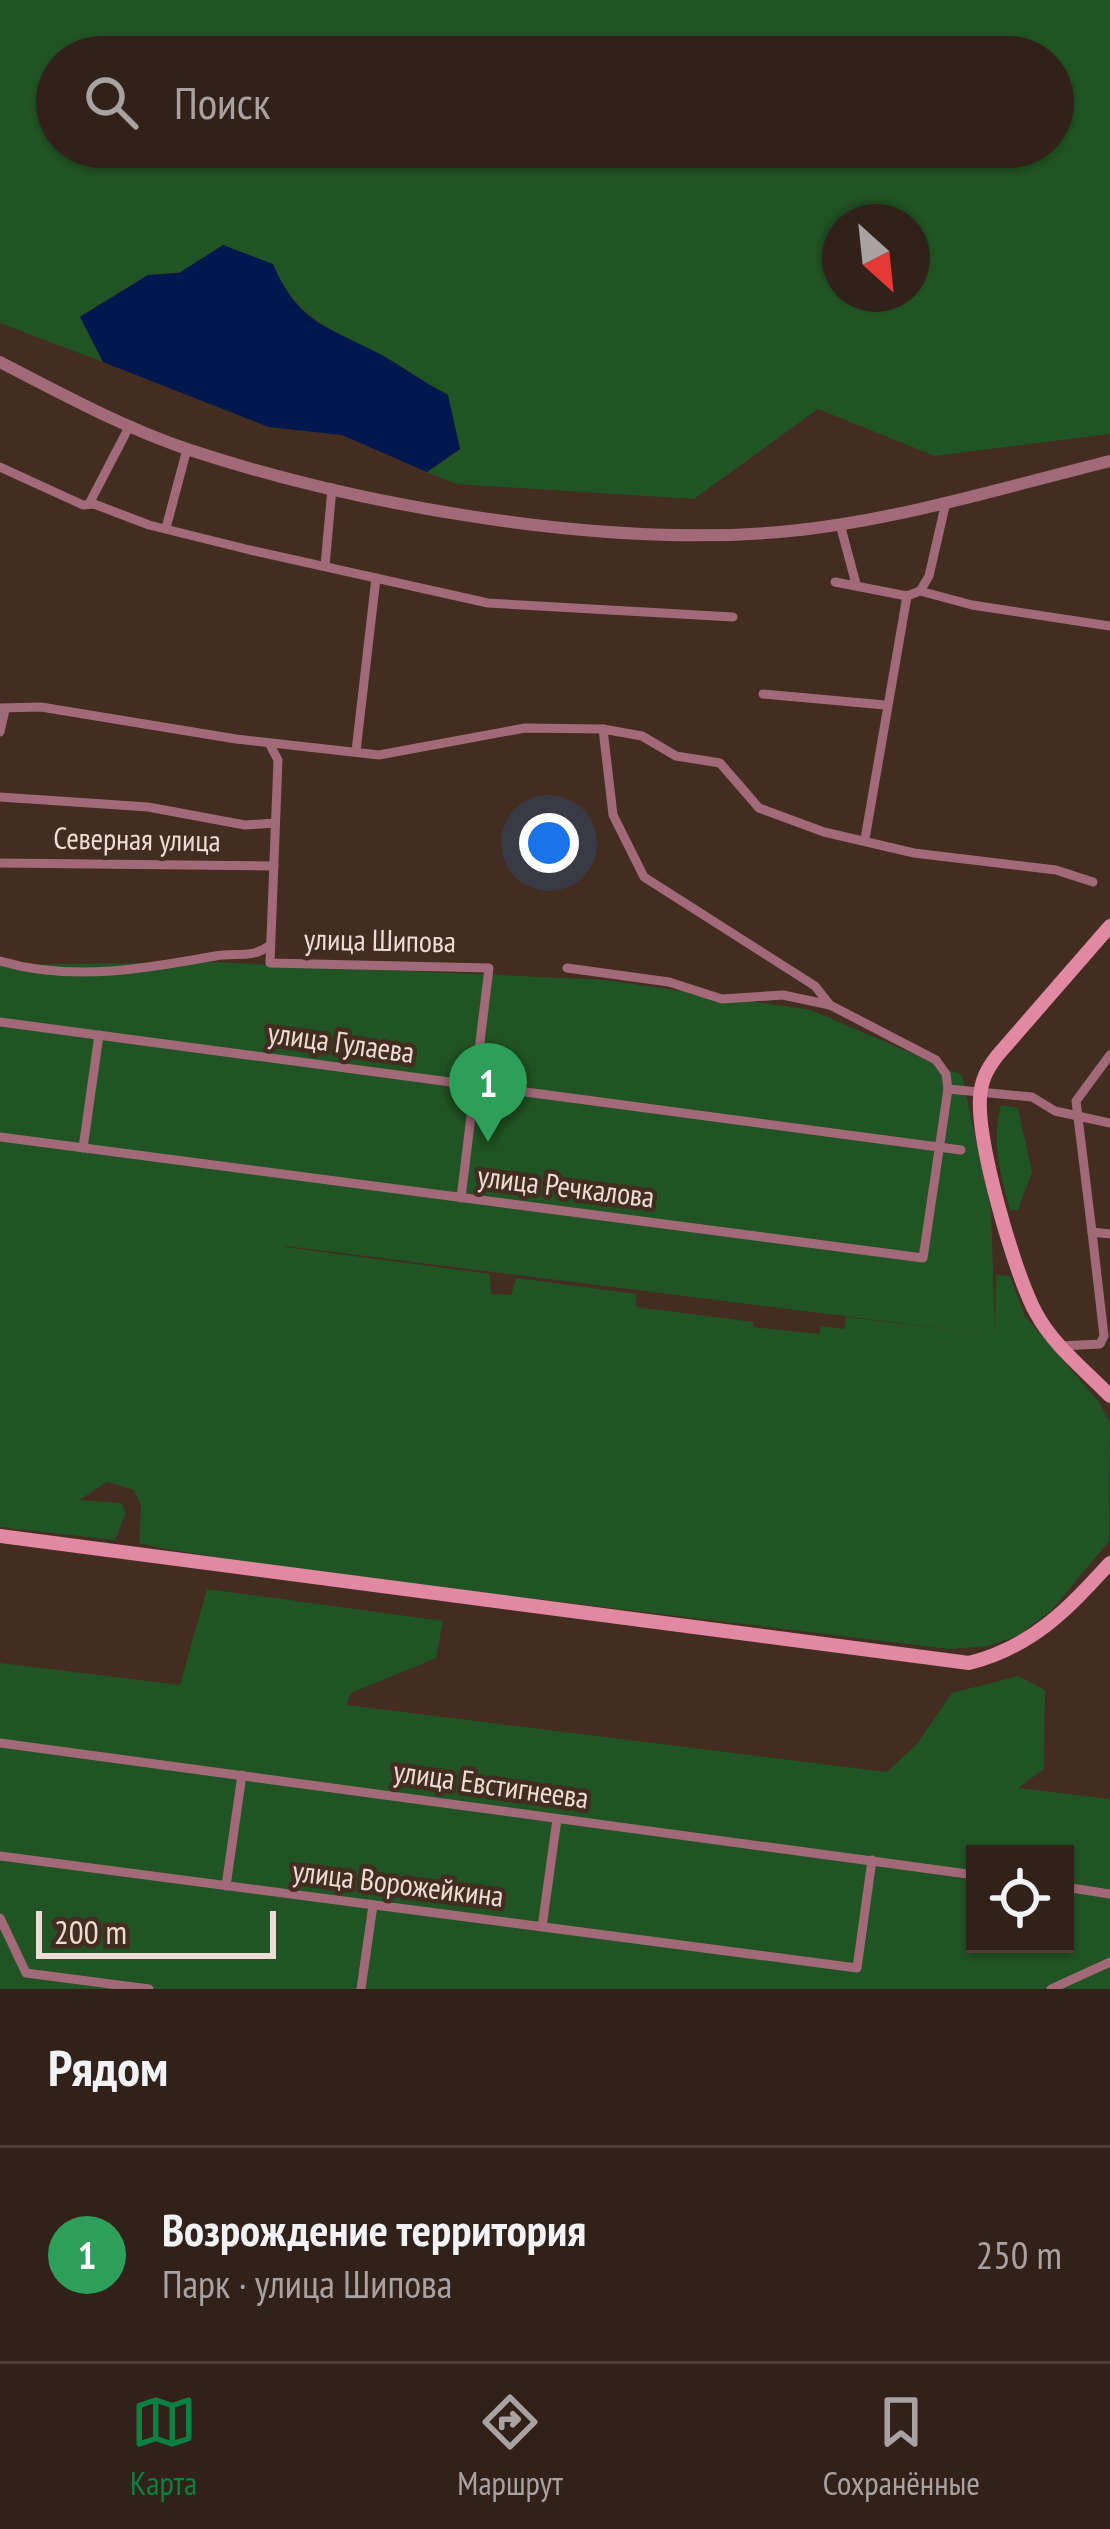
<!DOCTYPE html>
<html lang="ru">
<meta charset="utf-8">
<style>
:root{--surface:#322118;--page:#3a2921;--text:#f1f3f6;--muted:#a8a3a2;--line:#4d3e37;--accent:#0b8043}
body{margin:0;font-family:"PT Sans Narrow",sans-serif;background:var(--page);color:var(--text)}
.controls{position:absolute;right:36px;bottom:36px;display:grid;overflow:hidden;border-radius:0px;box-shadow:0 3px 9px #0004}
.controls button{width:108px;height:108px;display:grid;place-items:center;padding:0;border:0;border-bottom:3px solid var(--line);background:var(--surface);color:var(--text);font:60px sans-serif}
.compass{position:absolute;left:822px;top:204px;width:108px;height:108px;border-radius:50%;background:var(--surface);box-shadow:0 3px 9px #0004;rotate:153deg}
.scale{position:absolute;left:36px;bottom:30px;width:240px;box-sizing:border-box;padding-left:12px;border:6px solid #edddd6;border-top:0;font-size:33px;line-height:42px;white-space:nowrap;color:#edddd6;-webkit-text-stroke:9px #432c20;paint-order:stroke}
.you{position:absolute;left:549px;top:843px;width:42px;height:42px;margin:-30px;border:9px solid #fff;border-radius:50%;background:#1a73e8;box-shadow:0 0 0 18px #1a73e833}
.badge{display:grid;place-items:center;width:78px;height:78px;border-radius:50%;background:var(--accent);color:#fff;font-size:39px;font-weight:700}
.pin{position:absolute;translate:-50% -99px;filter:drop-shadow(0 3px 6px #0008)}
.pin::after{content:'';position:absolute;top:63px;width:42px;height:36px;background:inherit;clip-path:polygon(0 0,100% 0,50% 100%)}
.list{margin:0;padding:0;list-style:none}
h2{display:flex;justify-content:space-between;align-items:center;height:156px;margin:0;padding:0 48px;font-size:51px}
h2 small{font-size:39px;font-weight:400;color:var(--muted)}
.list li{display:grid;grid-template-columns:78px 1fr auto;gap:36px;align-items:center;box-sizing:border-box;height:216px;padding:0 48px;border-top:3px solid var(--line)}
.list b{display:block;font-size:45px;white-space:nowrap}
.list p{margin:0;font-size:39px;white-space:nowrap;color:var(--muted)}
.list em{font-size:39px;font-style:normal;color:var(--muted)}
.icon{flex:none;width:66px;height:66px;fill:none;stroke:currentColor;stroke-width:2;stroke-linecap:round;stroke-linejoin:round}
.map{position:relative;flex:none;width:1110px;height:1989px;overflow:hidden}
.search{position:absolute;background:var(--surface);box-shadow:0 3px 9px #0004;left:36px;right:36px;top:36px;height:132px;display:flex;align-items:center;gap:30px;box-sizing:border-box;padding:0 42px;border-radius:66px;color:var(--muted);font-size:45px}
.sheet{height:372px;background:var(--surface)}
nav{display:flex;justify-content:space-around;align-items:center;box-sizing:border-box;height:168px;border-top:3px solid var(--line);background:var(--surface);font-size:33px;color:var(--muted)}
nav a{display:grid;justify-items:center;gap:6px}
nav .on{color:var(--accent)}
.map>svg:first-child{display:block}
.green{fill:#215424;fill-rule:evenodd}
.water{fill:#00184d}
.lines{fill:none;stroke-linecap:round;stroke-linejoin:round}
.minor{stroke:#a26a79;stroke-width:9}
.tertiary{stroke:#a26a79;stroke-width:12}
.secondary{stroke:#e188a2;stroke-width:14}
.labels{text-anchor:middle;stroke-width:9;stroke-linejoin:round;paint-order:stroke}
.street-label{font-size:30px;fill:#edddd6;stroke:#432c20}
</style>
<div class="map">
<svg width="1110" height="1989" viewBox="0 0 1110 1989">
<rect width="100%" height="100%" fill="#432c20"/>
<!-- green -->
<g class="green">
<path d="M0,0h1110v434l-175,22 -117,-47 -124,90 -238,-15 -29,-12 33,-23 -13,-55c-26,-13 -49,-31 -75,-44 -48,-24 -76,-33 -99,-86l-125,11 -67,41 22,46 -103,-39zM57,57h996v90h-996zM840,222h72v72h-72z"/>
<path d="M213,962l393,18 205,30 151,65 29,135 4,124 1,-59 14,1 15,40 74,86 11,21 -1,118 -58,70 -34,25 -29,10 -39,3 -650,-79 -139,-22 -21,-5 2,-37 -7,-16 -27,-8 -28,18 42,3 5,10 -11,27 -115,-13v-562zM285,1247l1,-1 702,88 -142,-17 -2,12 -23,-3 -2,8 -66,-7v-5l-117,-15v-13l-120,-16 -5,17 -20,-1 -1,-20z"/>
<path d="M1001,1105l17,3 14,64 -14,38h-8c-10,-38 -19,-67 -9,-105z"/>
<path d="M207,1589l236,32 -7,37 -85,35 -5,12 541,67 30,-28 35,-51 66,-17 27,14 -1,79 -26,19 92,11v190h-1110v-326l180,22zM975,1854h90v90h-90z"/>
</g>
<!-- water -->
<path class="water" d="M223,245l50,19c24,56 49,61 99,86 26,13 49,31 76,45l12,54 -33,23 -85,-37 -73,-8 -166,-65 -23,-45 68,-42 31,-2z"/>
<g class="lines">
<!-- minor -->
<g class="minor">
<path d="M0,467l83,38 11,-1 55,21 101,25 238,53 245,14"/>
<path d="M89,504l41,-79"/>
<path d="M840,524l16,60"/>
<path d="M166,528l21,-79"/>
<path d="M325,566l7,-78"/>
<path d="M835,582l72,14 13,-5 52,14 138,21"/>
<path d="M920,591l9,-15 17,-74"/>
<path d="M763,694l122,11"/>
<path d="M0,708l41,-1 195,32 143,16 146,-27 78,1 39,7 34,20 44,7 39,45 65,24 90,21 142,17 37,12"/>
<path d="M603,729l10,86 31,62 171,109 15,19"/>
<path d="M0,732l5,-22"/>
<path d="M269,743l9,17 -8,203 219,5 -28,230"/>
<path d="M356,751l20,-173"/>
<path d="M0,797l148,10 97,18 30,-2"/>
<path d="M865,839l42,-243"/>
<path d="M0,863l274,3"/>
<path d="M0,961c72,21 144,8 215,-5 21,-4 36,3 54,-10"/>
<path d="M567,968l102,14 53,17 61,-4 47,10 106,55 10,14 2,15"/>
<path d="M0,1022l961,128"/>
<path d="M1110,1055l-34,46 16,131 18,2"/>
<path d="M0,1137l923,121 25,-169 84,8 23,14 55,12"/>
<path d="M83,1148l16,-113"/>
<path d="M1060,1346l40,-2 4,-8 -12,-104"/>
<path d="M0,1743l975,132"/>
<path d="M0,1856l857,112 15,-108"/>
<path d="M226,1886l16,-111"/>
<path d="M1065,1887l45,7"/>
<path d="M0,1918l26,55 123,16"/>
<path d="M542,1927l15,-108"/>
<path d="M361,1989l12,-84"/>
<path d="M1051,1989l59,-27"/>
</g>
<!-- tertiary -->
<path class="tertiary" d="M0,362c62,32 124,66 190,88 173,57 418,99 600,81 109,-11 215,-44 320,-70"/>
<!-- secondary -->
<g class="secondary">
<path d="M1110,926l-113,130c-10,13 -16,24 -17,42 -3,44 34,175 56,215 17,32 49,57 74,83"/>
<path d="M0,1536l969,127c63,-16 98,-53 141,-100"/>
</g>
</g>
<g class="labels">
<!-- street labels -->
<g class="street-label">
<text transform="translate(137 840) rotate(1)" y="10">Северная улица</text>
<text transform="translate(380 941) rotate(1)" y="10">улица Шипова</text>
<text transform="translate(341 1043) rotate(8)" y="10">улица Гулаева</text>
<text transform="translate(566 1187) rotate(7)" y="10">улица Речкалова</text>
<text transform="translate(491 1785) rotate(8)" y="10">улица Евстигнеева</text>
<text transform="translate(398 1884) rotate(7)" y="10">улица Ворожейкина</text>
</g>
</g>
</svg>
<div class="controls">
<button><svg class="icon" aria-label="locate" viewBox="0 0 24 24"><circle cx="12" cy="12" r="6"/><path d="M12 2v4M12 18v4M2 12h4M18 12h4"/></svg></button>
</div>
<svg class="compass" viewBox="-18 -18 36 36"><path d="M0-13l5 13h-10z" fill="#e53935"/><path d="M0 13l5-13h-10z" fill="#a8a3a2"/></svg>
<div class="scale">200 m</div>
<div class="you"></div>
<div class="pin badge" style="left:488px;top:1142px;background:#2e9e5b">1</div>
<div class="search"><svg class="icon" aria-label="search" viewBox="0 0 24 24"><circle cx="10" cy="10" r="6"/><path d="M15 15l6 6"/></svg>Поиск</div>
</div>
<section class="sheet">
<h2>Рядом<small></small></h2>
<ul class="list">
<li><span class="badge" style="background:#2e9e5b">1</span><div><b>Возрождение территория</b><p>Парк · улица Шипова</p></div><em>250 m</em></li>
</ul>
</section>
<nav>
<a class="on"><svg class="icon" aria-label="map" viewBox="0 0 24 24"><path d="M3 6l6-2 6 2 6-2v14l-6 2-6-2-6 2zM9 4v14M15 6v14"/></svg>Карта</a>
<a><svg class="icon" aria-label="directions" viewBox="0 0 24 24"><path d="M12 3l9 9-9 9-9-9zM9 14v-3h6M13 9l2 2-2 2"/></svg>Маршрут</a>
<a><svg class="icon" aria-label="saved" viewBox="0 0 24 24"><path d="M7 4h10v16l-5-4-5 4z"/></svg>Сохранённые</a>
</nav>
